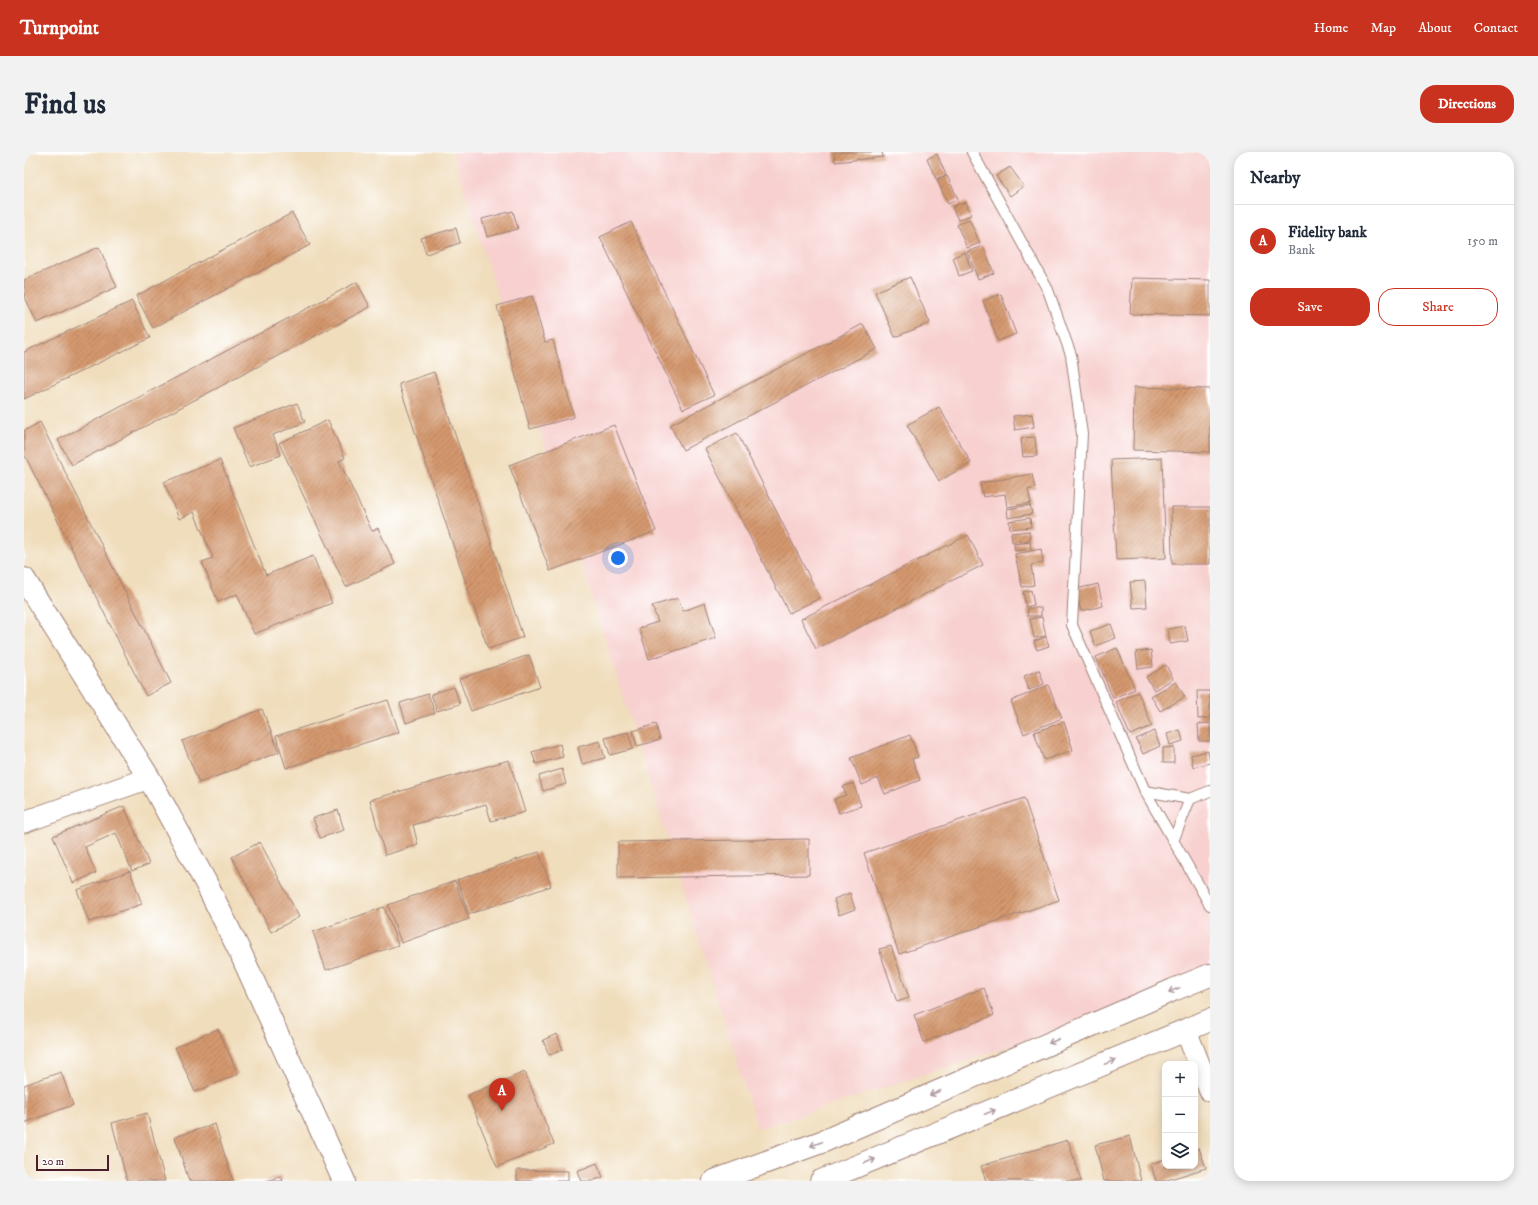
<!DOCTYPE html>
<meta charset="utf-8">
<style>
:root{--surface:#fff;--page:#f2f2f3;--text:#1f2937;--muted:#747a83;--line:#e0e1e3;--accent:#c8321e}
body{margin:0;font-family:"IM FELL DW Pica",serif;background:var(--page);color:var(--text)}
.controls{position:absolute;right:12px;bottom:12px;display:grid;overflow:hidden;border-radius:8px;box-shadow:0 2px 10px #0003}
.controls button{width:36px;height:36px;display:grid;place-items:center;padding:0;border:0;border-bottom:1px solid var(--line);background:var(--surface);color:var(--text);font:20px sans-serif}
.scale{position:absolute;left:12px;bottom:10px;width:73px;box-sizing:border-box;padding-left:4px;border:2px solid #4a1f2b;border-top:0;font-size:11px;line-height:14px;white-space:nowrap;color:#4a1f2b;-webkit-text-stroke:3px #fff;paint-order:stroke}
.you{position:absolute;left:594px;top:406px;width:14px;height:14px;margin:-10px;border:3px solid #fff;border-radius:50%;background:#1a73e8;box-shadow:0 0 0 6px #1a73e833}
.badge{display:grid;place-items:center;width:26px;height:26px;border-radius:50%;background:var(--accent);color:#fff;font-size:13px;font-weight:700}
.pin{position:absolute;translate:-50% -33px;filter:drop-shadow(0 1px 2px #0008)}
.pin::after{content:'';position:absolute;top:21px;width:14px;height:12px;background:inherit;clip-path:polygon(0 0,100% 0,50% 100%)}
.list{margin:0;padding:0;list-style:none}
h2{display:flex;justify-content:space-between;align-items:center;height:52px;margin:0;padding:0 16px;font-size:17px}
h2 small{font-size:13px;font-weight:400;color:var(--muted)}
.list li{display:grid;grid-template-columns:26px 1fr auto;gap:12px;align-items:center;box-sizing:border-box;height:72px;padding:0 16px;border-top:1px solid var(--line)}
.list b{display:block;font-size:15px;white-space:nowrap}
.list p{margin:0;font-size:13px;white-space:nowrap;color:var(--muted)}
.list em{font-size:13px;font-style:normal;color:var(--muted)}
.actions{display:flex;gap:8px;padding:12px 16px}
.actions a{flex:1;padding:9px 0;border:1px solid var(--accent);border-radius:16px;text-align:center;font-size:14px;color:var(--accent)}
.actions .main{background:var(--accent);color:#fff}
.icon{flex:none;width:22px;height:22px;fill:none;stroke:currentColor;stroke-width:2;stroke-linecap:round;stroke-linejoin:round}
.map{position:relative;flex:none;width:1186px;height:1029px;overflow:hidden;border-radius:16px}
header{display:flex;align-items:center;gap:24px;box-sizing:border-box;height:56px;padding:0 20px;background:var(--accent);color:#fff}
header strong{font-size:19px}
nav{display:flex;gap:22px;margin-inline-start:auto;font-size:14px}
.intro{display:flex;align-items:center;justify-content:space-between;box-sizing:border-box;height:96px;padding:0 24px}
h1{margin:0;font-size:28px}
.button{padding:10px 18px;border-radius:16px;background:var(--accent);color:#fff;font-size:14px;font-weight:700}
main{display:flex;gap:24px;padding:0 24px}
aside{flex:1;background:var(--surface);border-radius:16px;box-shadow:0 2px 10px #0003}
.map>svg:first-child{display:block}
.built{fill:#f7d0cf}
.building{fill:url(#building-hatch)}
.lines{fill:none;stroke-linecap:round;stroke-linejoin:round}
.lane-casing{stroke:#9d7e74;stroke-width:12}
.street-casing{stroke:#9d7e74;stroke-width:23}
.secondary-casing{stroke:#9d7e74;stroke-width:24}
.lane{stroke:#fff;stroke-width:10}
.street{stroke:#fff;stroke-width:21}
.secondary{stroke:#fff;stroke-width:22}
.oneway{stroke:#ae9aa0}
</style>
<header>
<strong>Turnpoint</strong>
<nav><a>Home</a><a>Map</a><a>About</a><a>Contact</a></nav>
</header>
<div class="intro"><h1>Find us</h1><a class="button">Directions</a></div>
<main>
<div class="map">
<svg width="1186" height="1029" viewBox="0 0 1186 1029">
<defs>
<pattern id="building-hatch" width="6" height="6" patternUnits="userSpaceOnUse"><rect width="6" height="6" fill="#d4996e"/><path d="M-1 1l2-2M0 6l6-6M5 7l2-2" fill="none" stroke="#ae7c5b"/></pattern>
</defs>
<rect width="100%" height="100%" fill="#fff"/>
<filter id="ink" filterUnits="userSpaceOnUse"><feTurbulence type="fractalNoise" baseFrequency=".025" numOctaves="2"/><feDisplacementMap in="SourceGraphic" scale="8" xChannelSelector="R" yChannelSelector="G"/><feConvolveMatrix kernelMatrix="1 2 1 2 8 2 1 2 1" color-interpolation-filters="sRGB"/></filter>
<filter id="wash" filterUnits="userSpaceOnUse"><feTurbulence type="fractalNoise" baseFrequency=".012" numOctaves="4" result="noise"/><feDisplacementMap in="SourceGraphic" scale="16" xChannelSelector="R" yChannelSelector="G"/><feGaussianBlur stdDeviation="0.9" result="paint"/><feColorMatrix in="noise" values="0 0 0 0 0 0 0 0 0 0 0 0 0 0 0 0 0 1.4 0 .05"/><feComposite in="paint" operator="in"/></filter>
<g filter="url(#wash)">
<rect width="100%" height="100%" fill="#f0ddbc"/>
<!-- built -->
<path class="built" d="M429,0h757v828l-452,149z"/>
<g id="blocks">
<!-- building -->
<g class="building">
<path d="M810,0h48l1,5 -48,5z"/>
<path d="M913,2l9,21 -10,4 -9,-20z"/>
<path d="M986,15l14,19 -14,10 -14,-20z"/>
<path d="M923,24l11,23 -10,5 -11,-24z"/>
<path d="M942,50l5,13 -13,5 -6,-13z"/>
<path d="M489,59l5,18 -31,8 -5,-18z"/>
<path d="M268,61l18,32 -157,83 -17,-32z"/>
<path d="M945,67l11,24 -13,5 -10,-23z"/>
<path d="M607,70l83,173 -31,14 -83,-172z"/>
<path d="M432,76l4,15 -34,11 -5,-16z"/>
<path d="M959,94l11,27 -16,6 -11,-27z"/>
<path d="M75,95l18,40 -80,36 -13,-28v-15z"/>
<path d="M941,100l7,19 -13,5 -6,-19z"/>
<path d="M886,125l20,46 -35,14 -20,-45z"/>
<path d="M1108,126l78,2v36l-80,-2z"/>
<path d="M333,130l13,25 -298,158 -14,-25z"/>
<path d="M977,142l15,40 -18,7 -15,-40z"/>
<path d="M508,144l13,46 8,-2 21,77 -44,12 -33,-123z"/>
<path d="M108,149l18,37 -126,61v-47z"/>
<path d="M839,172l14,25 -194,101 -13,-25z"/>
<path d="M410,220l89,265 -35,12 -89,-265z"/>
<path d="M1110,235l76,2v63l-77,-2z"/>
<path d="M273,251l8,19 -32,13 8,20 -32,12 -16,-39z"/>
<path d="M915,255l32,56 -32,18 -32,-56z"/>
<path d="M1008,262l2,13 -19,3 -2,-14z"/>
<path d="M304,268l17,38 -6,3 33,70 6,-3 17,36 -49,23 -67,-144z"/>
<path d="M16,270l131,261 -25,13 -122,-242v-23z"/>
<path d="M590,273l42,106 -106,40 -41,-106z"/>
<path d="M713,281l83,165 -31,15 -84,-164z"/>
<path d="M1011,285l2,19 -14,1 -2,-19z"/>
<path d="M1138,306l4,100 -50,2 -5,-100z"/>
<path d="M196,308l46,115 47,-19 19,47 -78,31 -17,-40 -19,8 -16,-40 11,-4 -19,-46 -15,7 -15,-37z"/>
<path d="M1008,322l3,14 -7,2 3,13 -24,4 -2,-13 -22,3 -3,-14z"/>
<path d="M1006,353l2,9 -24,4 -1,-9z"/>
<path d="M1147,355h39v57h-38z"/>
<path d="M1006,366l1,9 -21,2 -1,-8z"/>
<path d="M1005,379l1,9 -18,2 -1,-9z"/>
<path d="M944,383l15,30 -167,84 -15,-30z"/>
<path d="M1006,390l1,7 -16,2 -1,-7z"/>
<path d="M1017,397l2,14 -12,2 3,20 -12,2 -7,-33z"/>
<path d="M1121,429l2,26 -14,1 -3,-26z"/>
<path d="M1074,432l5,22 -22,5 -5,-22z"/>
<path d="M1007,438l3,15 -8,2 -3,-15z"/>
<path d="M654,446l5,13 22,-8 11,35 -67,21 -10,-31 19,-6 -6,-16z"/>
<path d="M1004,456h13v8h-14z"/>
<path d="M1018,465l4,19 -12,2 -4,-19z"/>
<path d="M1087,472l5,14 -21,8 -5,-15z"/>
<path d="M1161,474l3,15 -18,3 -2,-15z"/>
<path d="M1022,485l3,9 -12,4 -3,-9z"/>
<path d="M1093,496l18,41 -22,9 -17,-41z"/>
<path d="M1127,498l2,17 -15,2 -2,-17z"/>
<path d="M505,503l11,32 -69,24 -12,-32z"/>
<path d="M1142,513l7,14 -19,11 -8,-13z"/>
<path d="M1015,518l5,14 -15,6 -5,-14z"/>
<path d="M1152,530l9,15 -25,14 -9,-15z"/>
<path d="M1024,533l14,33 -38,16 -13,-33z"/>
<path d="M430,535l6,17 -23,7 -6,-17z"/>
<path d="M1173,539h13v27l-12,1z"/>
<path d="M1114,540l14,34 -22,9 -14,-33z"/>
<path d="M404,542l7,19 -29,10 -6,-20z"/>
<path d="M364,548l11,32 -113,36 -10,-32z"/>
<path d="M238,557l17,43 -80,31 -17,-42z"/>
<path d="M1040,570l9,28 -29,10 -10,-28z"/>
<path d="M1186,571v18h-11l-1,-17z"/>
<path d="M632,572l4,16 -23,6 -4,-15z"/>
<path d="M1156,578l3,11 -13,4 -3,-11z"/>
<path d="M1130,579l6,15 -17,8 -7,-15z"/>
<path d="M604,580l5,17 -23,6 -5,-17z"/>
<path d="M886,583l8,22 -6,2 8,21 -35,14 -7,-16 -16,7 -11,-27z"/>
<path d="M576,589l5,17 -23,6 -4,-17z"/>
<path d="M536,592l3,13 -27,7 -4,-12z"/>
<path d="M1150,595v16h-11v-15z"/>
<path d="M1184,599l2,12 -17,4 -2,-12z"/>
<path d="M485,608l16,52 -34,9 -5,-17 -73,21 5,20 -33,10 -15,-55z"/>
<path d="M538,617l4,15 -23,7 -4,-15z"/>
<path d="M829,631l8,23 -22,7 -5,-14 12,-4 -3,-8z"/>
<path d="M1000,646l35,102 -160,54 -35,-101z"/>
<path d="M100,654l25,58 -17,7 -16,-38 -31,14 11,26 -23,10 -20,-47z"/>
<path d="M314,658l6,20 -24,8 -7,-20z"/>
<path d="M785,687v36l-191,3v-36z"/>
<path d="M236,690l39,75 -28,15 -39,-75z"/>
<path d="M515,700l12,34 -82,28 -12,-34z"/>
<path d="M106,719l12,33 -53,18 -12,-32z"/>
<path d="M431,729l14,38 -68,24 -13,-38z"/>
<path d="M826,741l5,16 -16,6 -5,-16z"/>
<path d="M360,755l14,38 -72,25 -13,-38z"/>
<path d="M867,794l18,52 -12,4 -18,-53z"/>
<path d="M960,836l10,27 -70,27 -10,-27z"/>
<path d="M194,877l20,45 -43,18 -20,-45z"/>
<path d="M533,882l6,16 -14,5 -6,-15z"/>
<path d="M37,920l12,33 -49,18v-38z"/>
<path d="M501,920l29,72 -57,23 -29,-72z"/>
<path d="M123,961l18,68h-38l-15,-58z"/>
<path d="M191,972l18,57h-44l-14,-44z"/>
<path d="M1106,984l11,45h-37l-9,-36z"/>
<path d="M1044,988l13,41h-95l-5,-15z"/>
<path d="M1175,996l7,20 -42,13h-8l-5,-17 14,-5v7h30v-16z"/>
<path d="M573,1011l6,14 -11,4h-11l-4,-10z"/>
<path d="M493,1018l51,1v10h-51z"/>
<path d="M257,1024l2,5h-17z"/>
</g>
</g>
</g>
<g filter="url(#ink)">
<use href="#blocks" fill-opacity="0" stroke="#9d7e74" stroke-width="1"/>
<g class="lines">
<!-- lane casing -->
<g class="lane-casing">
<g id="lane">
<path d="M948,0l76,138 23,65 11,79 -10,191 73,166 65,114"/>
<path d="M1121,639l45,8 20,-8"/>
<path d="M1149,689l17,-42"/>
</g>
</g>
<!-- street casing -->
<g class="street-casing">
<g id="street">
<path d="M0,670l125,-44"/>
<path d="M1162,879l24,60"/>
</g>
</g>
<!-- secondary casing -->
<g class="secondary-casing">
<g id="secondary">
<path d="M0,427l125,199 57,105 35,71 103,227"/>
<path d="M690,1029l110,-40 349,-151 37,-15"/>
<path d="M797,1029l389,-161"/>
</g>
</g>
<!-- lane -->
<use href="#lane" class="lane"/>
<!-- street -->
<use href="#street" class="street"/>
<!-- secondary -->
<use href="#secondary" class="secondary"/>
</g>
<!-- one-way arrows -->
<defs><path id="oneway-shaft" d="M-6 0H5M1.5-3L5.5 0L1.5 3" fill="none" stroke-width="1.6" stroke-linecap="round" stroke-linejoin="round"/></defs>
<g class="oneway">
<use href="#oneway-shaft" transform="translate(1150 838) rotate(158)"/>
<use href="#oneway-shaft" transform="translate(1030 889) rotate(157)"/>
<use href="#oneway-shaft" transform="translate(1086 910) rotate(-22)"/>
<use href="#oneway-shaft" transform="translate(911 941) rotate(157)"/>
<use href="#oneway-shaft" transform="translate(966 960) rotate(-22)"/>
<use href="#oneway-shaft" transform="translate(792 992) rotate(160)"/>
<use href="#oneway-shaft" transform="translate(846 1009) rotate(-22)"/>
</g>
</g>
</svg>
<div class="controls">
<button>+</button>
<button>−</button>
<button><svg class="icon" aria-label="layers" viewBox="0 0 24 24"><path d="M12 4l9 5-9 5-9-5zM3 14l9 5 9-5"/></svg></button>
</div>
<div class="scale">20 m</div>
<div class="you"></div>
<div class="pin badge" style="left:478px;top:959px">A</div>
</div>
<aside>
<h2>Nearby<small></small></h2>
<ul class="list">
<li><span class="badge">A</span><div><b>Fidelity bank</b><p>Bank</p></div><em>150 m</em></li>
</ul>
<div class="actions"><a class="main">Save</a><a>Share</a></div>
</aside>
</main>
